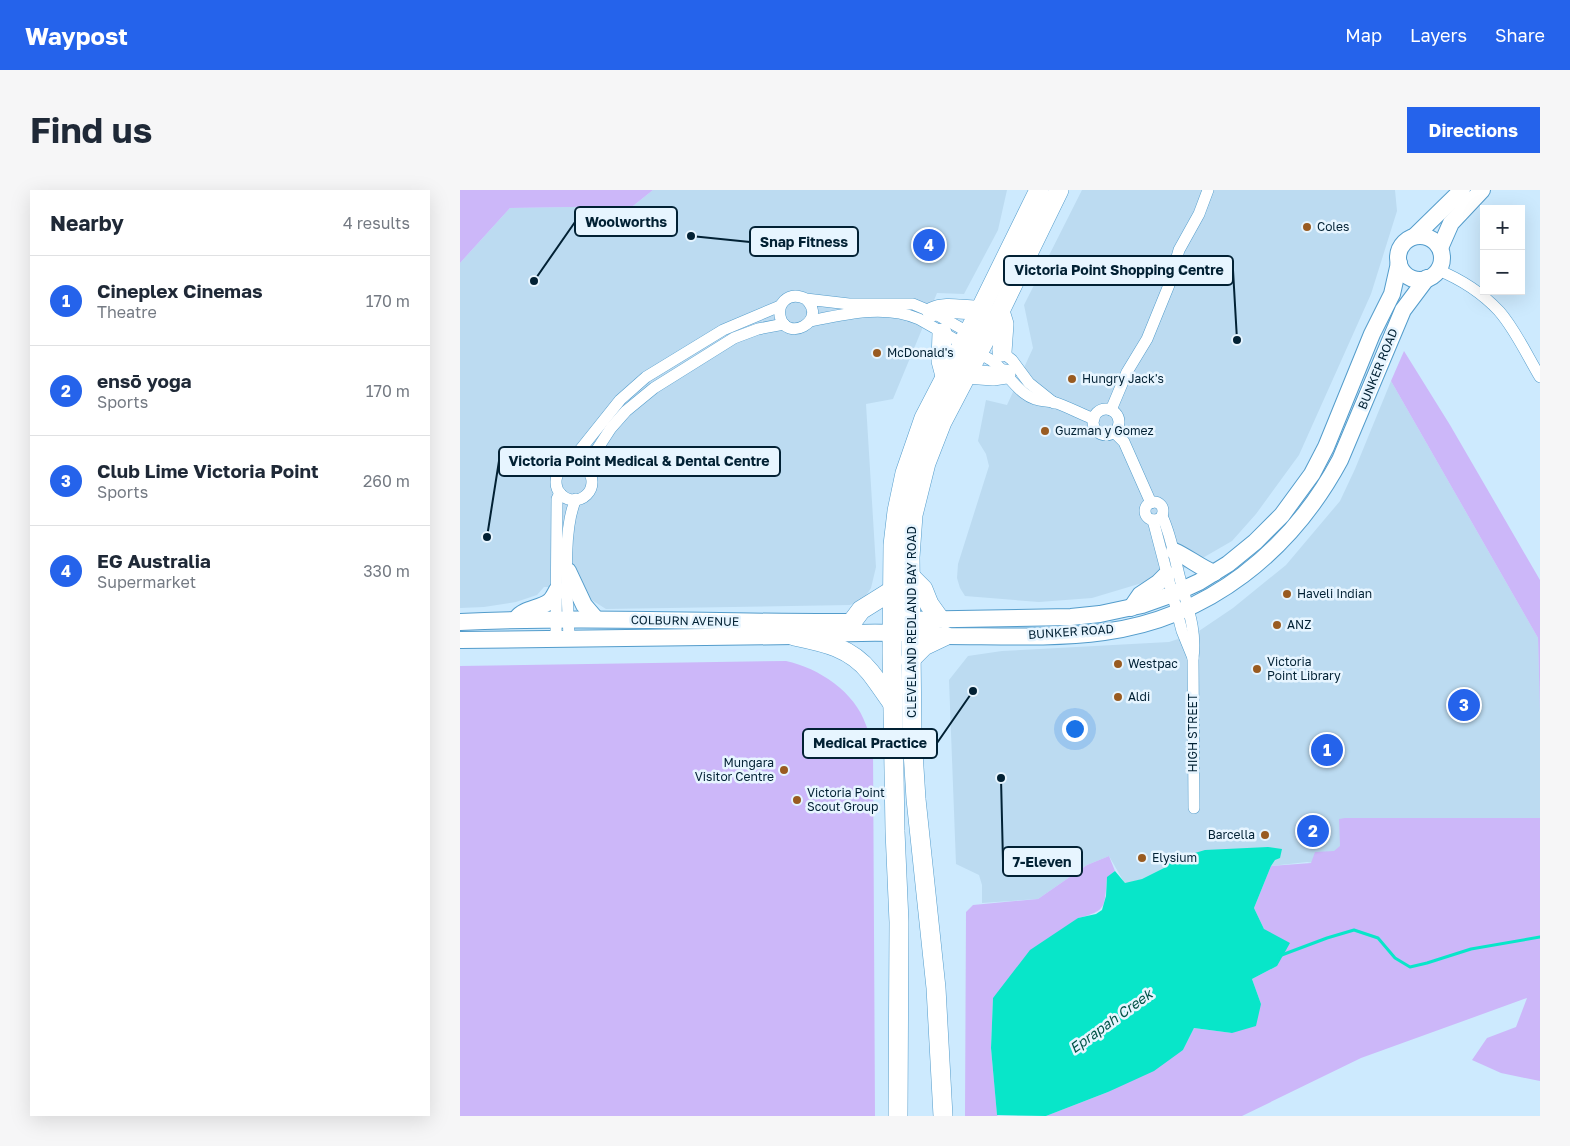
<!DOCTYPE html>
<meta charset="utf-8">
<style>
:root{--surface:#fff;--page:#f6f6f7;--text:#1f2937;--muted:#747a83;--line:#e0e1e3;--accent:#2563eb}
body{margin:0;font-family:"Golos Text",sans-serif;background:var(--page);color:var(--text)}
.controls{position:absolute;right:15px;top:15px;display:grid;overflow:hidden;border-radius:0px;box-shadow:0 5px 20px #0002}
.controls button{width:45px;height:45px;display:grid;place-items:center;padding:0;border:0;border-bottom:1px solid var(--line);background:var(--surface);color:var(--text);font:25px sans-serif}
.you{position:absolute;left:614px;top:538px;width:18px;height:18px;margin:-12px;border:4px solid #fff;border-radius:50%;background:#1a73e8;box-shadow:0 0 0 8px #1a73e833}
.badge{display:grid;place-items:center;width:32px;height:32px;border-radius:50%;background:var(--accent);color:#fff;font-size:16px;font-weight:700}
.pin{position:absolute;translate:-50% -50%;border:2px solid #fff;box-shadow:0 1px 5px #0006}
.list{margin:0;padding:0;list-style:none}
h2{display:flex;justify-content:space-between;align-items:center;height:65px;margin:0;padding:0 20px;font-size:21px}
h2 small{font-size:16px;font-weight:400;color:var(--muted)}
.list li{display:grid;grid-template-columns:32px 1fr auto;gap:15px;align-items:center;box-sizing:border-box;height:90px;padding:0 20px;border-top:1px solid var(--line)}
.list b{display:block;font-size:19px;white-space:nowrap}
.list p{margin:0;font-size:16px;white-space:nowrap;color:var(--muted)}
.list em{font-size:16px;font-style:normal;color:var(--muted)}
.map{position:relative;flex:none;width:1080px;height:926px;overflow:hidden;border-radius:0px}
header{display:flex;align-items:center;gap:30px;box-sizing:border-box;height:70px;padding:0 25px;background:var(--accent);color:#fff}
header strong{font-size:24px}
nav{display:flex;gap:28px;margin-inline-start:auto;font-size:18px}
.intro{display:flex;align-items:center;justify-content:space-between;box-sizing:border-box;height:120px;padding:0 30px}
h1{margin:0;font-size:35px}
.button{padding:12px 22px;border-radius:0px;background:var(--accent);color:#fff;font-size:18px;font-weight:700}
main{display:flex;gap:30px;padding:0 30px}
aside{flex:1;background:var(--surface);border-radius:0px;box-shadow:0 5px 20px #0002}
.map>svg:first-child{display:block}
.built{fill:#bcdbf1}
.green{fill:#ccb7f9}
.water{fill:#08e6c9}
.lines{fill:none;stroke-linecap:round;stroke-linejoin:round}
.stream{stroke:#08e6c9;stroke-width:3}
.minor-casing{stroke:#539ccb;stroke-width:12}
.secondary-casing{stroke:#539ccb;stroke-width:18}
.trunk-casing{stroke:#539ccb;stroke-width:20}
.minor{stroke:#fff;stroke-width:11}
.secondary{stroke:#fff;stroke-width:16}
.trunk{stroke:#fff;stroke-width:19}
.poi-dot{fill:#995b21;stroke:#e7f5ff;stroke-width:2}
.labels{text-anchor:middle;stroke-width:5;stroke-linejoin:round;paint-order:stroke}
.poi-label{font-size:12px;fill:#022134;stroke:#e7f5ff;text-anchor:start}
.street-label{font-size:12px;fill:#022134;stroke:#e7f5ff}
.water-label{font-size:14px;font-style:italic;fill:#005347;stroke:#e7f5ff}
.leader{fill:none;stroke:#022134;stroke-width:2}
.callout-dot{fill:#022134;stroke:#e7f5ff;stroke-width:2}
.callout{fill:#e7f5ff;stroke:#022134;stroke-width:2}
.callout-label{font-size:14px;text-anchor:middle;font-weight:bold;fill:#022134}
</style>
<header>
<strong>Waypost</strong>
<nav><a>Map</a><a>Layers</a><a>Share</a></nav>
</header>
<div class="intro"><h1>Find us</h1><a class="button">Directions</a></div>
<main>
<aside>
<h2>Nearby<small>4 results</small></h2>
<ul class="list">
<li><span class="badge">1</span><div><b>Cineplex Cinemas</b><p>Theatre</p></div><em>170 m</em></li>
<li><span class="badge">2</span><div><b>ensō yoga</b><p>Sports</p></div><em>170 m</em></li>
<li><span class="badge">3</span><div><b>Club Lime Victoria Point</b><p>Sports</p></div><em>260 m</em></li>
<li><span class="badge">4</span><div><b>EG Australia</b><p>Supermarket</p></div><em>330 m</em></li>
</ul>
</aside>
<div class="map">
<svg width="1080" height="926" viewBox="0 0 1080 926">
<rect width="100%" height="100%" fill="#cdeafe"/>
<!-- built -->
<g class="built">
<path d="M193,0h354l-9,40 -34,64 -27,-1 -44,106 -27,5 10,163 -5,21 -8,12 -13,5 -244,4 -16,-10 -6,-12h-40l-7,8 -21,7 -32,5 -24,1v-345l50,-55 123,-2z"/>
<path d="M622,0h313l2,21 -26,83 -72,161 -43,59 -24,27 -45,26 -45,16 -50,15 -53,4 -74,-6 -5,-8 -3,-10 1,-14 31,-98 -3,-12 -8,-13 8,-41 21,5 26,-57 -9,-43z"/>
<path d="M931,191l147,257 2,75v154l-220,-3 -13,-2 -36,4 -105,1 -24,12 -17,5 -16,-28 -22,9 -49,34 -56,4v-18l-3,-10 -23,-11 -7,-184 19,-24 34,-5 167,-9 27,-9 37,-25 53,-43 54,-64 15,-32z"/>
</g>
<!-- green -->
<g class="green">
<path d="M0,0h303h-110l-20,16 -123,2 -50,55z"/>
<path d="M944,161l46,74 90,155v133l-2,-75 -147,-257z"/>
<path d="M326,471c33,7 69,31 80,64 3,7 5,15 7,22l2,369h-415v-450z"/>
<path d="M885,628h195v263l-39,-8 -29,-13 15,-22 29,-11 11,-29 -166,60 -119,58h-196l62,-24 75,-42 11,-22 38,5 29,-29 -9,-25 25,-13 -13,-37 -10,-21 17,-42 40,-3 4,-11 19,-1 6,-5 -1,-27z"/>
<path d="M649,666l6,15 -8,7c-3,28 1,33 -29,40l-85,80 -2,50 6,67 1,1h-33l1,-204 7,-7 65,-6 49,-34z"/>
</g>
<!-- water -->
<path class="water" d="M808,657l14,2 -2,9 -5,2 -4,6 -17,42 10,21 26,14 -13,23 -25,13 9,25 -5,22 -24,7 -38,-5 -11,22 -29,21 -46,21 -62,24 -49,-1 -6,-67 2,-50 37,-48 48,-32 18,-4 6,-4 4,-14 1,-19 8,-6 10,12 17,-4 24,-12 -4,-7 5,-2 4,2 34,-10z"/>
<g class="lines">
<!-- stream -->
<path class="stream" d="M819,766l48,-18 27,-8 24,8 17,20 15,9 17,-4 44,-14 69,-12"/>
<!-- minor casing -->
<g class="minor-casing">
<g id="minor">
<path d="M978,80c22,9 45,24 61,41 16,18 29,46 41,66"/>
<path d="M346,109c23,23 -21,44 -26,17 -1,-5 0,-11 4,-15 6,-6 14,-6 22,-2l43,5h64l19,8 41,23"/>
<path d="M350,131c35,-7 75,-17 109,-2l72,41c13,9 20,23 33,33 10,8 18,7 29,9 14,4 27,12 41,17"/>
<path d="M538,159l14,11 17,23 25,20"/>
<circle cx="646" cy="232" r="13"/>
<path d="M651,220l16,-38 20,-33 22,-54 10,-35 20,-36 9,-24"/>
<path d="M654,242l10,10 27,61"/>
<circle cx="114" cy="292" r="18"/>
<path d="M111,275l5,-10 44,-55 26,-23 77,-47 57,-24"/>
<path d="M129,283l7,-22 15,-23 15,-17 28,-23 80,-50 24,-9 26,-5"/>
<circle cx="694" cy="321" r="9"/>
<path d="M702,326c9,19 12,39 17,59 7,29 18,53 14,83l1,150"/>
<path d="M693,330l29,111 11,27"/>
<path d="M96,449l1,-140 3,-6"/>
<path d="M109,449c-1,-37 -8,-108 7,-140"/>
</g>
</g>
<!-- secondary casing -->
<g class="secondary-casing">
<g id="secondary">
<path d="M955,46l47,-46"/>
<circle cx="960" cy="68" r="22"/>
<path d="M980,58l11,-25 31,-33"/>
<path d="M714,361c14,6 25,16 40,22"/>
<path d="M108,381l16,34 12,14"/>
<path d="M671,418l9,-13 18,-12 9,-9"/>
<path d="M57,428c7,-10 24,-9 33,-17 3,-3 5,-7 7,-11"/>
<path d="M438,430l173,-3 29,-3 42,-9 31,-11 26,-12 29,-18 27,-22 27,-27 30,-41 14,-27 46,-113 20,-40 7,-31"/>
<path d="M0,432c131,-6 263,1 394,0"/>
<path d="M0,450l334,-4c36,-3 72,-4 108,-3 15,1 28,0 43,3 52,0 107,3 159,-4 105,-14 187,-81 236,-172l63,-150 24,-32"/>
</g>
</g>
<!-- trunk casing -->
<g class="trunk-casing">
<g id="trunk">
<path d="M540,121l4,13 -2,28"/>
<path d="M472,122c14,-7 32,-1 48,-2"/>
<path d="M482,143l-1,28 4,15"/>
<path d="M506,184l27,2 13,-2"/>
<path d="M450,386l13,13 6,15 10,14"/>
<path d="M392,432l9,-12 32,-20"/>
<path d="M334,446c29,6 56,11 76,36 8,10 15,21 23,32"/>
<path d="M450,470l14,-14 21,-10"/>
<path d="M438,926l1,-194 -4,-91 -3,-179 1,-107 4,-34 8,-38 19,-55 56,-108 59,-120"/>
<path d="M483,926l-7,-128 -20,-189 -4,-63 -2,-179 3,-42 13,-52 16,-41 58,-111 59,-121"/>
</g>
</g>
<!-- minor -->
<use href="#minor" class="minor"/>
<!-- secondary -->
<use href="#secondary" class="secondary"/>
<!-- trunk -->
<use href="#trunk" class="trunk"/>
</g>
<!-- markers -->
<g class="poi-dot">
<circle cx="847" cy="37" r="5"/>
<circle cx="417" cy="163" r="5"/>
<circle cx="612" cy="189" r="5"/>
<circle cx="585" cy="241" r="5"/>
<circle cx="827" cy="404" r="5"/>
<circle cx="817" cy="435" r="5"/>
<circle cx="658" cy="474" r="5"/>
<circle cx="797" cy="479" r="5"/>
<circle cx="658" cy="507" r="5"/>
<circle cx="324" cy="580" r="5"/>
<circle cx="337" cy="610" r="5"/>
<circle cx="805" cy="645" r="5"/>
<circle cx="682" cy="668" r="5"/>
</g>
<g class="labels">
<!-- poi labels -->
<g class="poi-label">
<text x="857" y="41">Coles</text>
<text x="427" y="167">McDonald's</text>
<text x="622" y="193">Hungry Jack's</text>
<text x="595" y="245">Guzman y Gomez</text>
<text x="837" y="408">Haveli Indian</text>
<text x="827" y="439">ANZ</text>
<text x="807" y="476">Victoria<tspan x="807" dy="14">Point Library</tspan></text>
<text x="668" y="478">Westpac</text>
<text x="668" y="511">Aldi</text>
<text x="314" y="577" text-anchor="end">Mungara<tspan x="314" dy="14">Visitor Centre</tspan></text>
<text x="347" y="607">Victoria Point<tspan x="347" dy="14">Scout Group</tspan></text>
<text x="795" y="649" text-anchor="end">Barcella</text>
<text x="692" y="672">Elysium</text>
</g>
<!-- street labels -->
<g class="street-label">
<text transform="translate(918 179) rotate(-68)" y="4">BUNKER ROAD</text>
<text transform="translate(225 431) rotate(1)" y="4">COLBURN AVENUE</text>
<text transform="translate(452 432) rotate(-90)" y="4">CLEVELAND REDLAND BAY ROAD</text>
<text transform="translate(611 442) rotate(-4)" y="4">BUNKER ROAD</text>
<text transform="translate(733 543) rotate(-90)" y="4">HIGH STREET</text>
</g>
<!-- water labels -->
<g class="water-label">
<text transform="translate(651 831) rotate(-36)" y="5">Eprapah Creek</text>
</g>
</g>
<!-- callouts -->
<path class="leader" d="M74 91L115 32M231 46L290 52M777 150L773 80M27 347L39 271M513 501L477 553M541 588L543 672"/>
<g class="callout-dot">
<circle cx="74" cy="91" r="5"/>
<circle cx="231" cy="46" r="5"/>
<circle cx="777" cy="150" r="5"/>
<circle cx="27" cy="347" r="5"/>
<circle cx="513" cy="501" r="5"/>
<circle cx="541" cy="588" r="5"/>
</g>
<g class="callout">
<rect x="115" y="17" width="102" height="29" rx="5"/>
<rect x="290" y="37" width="108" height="29" rx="5"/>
<rect x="544" y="66" width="229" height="29" rx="5"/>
<rect x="39" y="257" width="281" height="29" rx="5"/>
<rect x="343" y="539" width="134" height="29" rx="5"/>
<rect x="543" y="657" width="79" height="29" rx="5"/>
</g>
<g class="callout-label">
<text x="166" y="37">Woolworths</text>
<text x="344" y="57">Snap Fitness</text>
<text x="659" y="85">Victoria Point Shopping Centre</text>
<text x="179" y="276">Victoria Point Medical &amp; Dental Centre</text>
<text x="410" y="558">Medical Practice</text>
<text x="582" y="677">7-Eleven</text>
</g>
</svg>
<div class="controls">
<button>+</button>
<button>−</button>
</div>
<div class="you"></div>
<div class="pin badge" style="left:867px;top:560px">1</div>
<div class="pin badge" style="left:853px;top:641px">2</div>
<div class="pin badge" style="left:1004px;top:515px">3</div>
<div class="pin badge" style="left:469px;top:55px">4</div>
</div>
</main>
